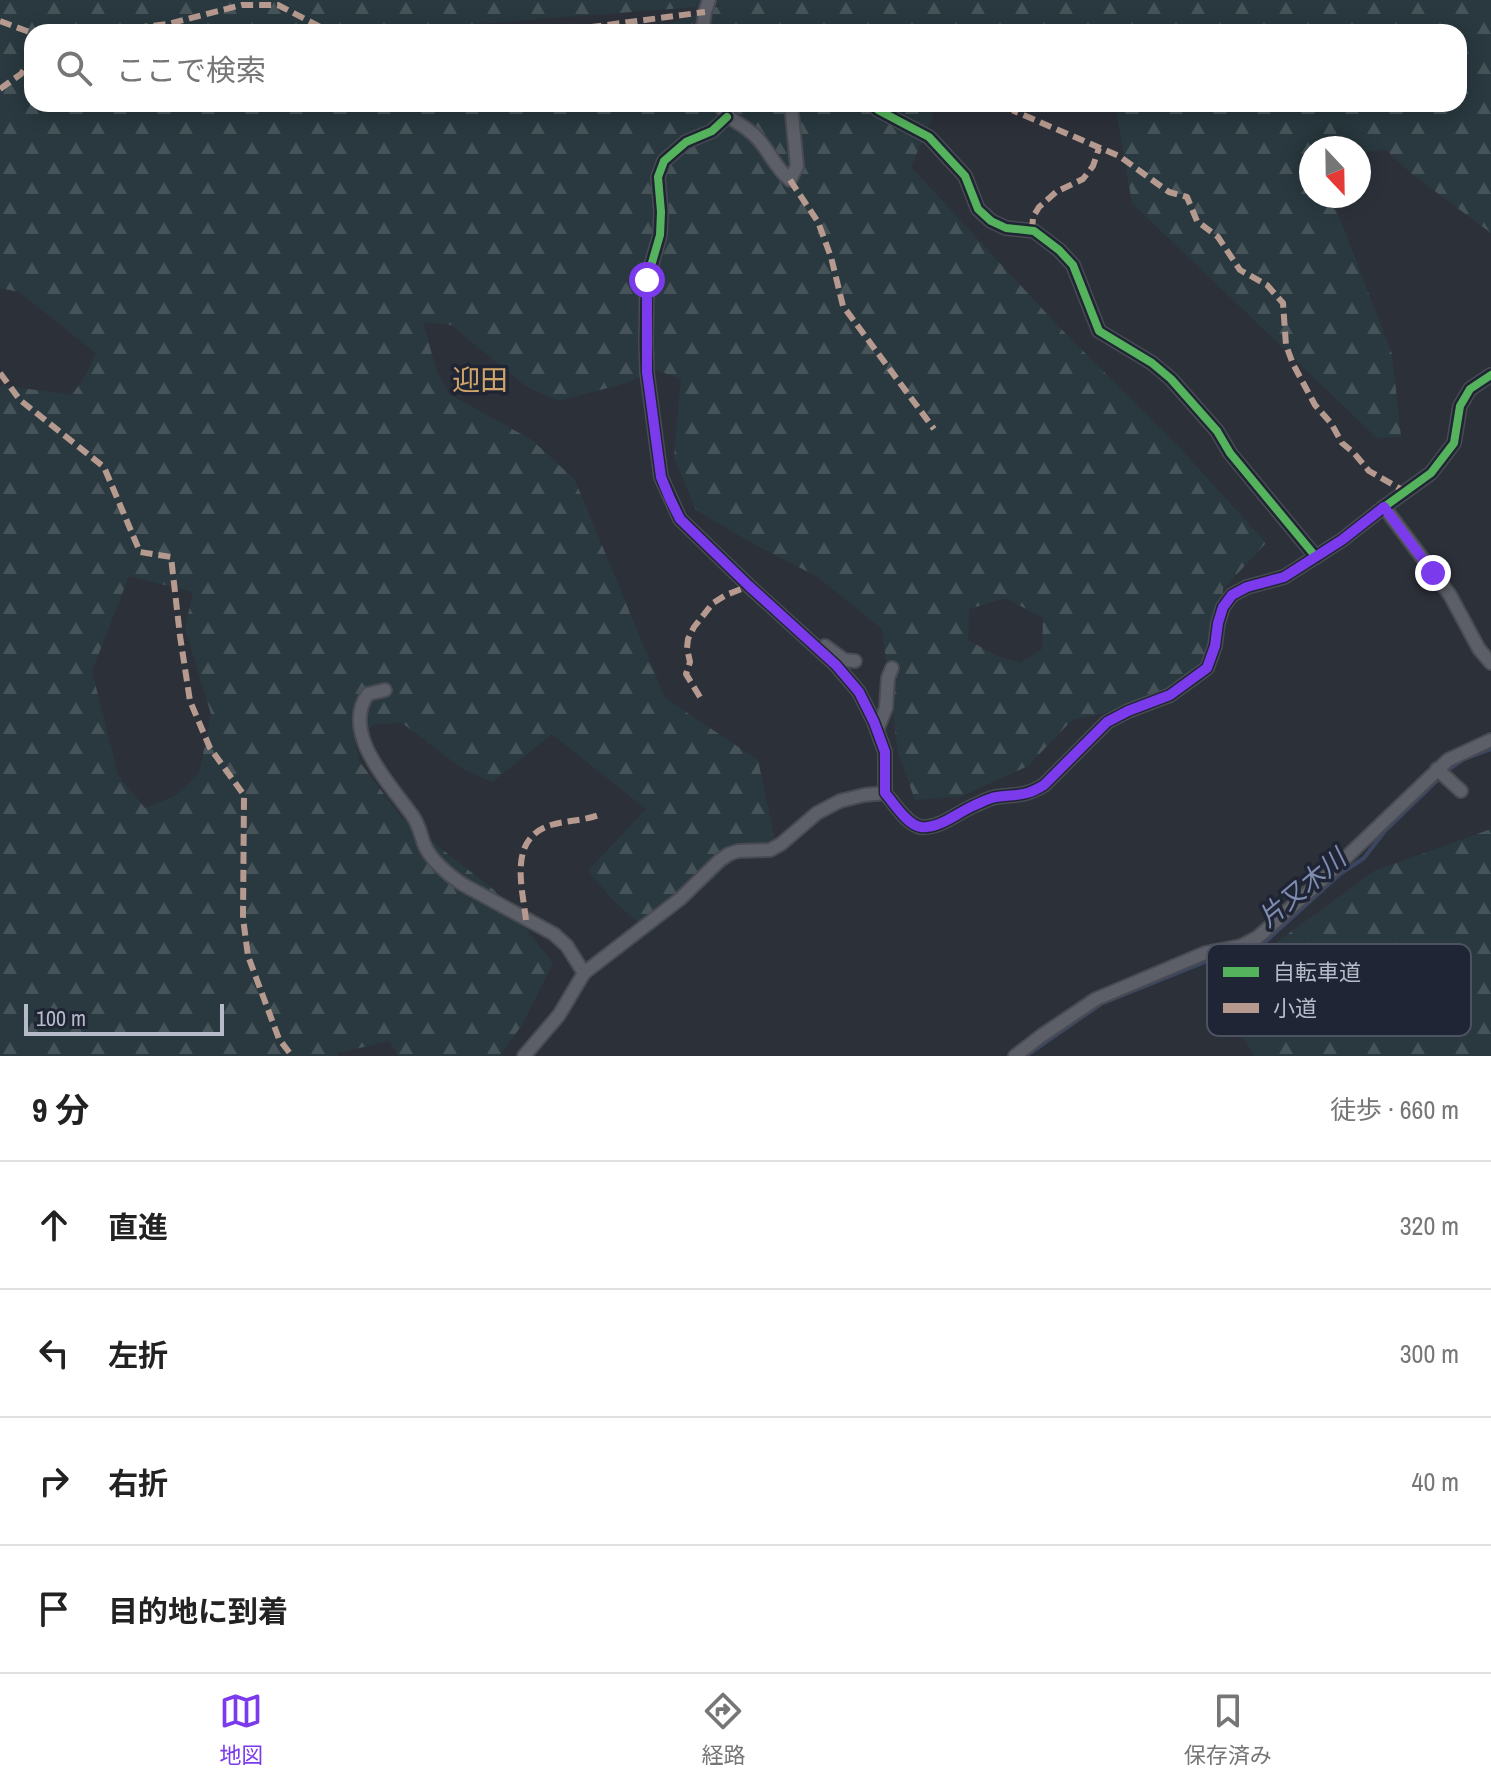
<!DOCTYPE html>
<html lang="ja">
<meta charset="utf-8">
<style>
:root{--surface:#fff;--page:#f6f6f6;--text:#222;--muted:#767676;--line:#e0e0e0;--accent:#7c3aed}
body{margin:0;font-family:"Archivo Narrow","Noto Sans JP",sans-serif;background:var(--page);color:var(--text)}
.compass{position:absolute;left:1299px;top:136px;width:72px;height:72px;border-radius:50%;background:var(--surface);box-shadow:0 4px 20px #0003;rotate:158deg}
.scale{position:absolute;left:24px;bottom:20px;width:200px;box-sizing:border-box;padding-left:8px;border:4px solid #b6bbc9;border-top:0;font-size:22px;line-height:28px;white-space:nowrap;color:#b6bbc9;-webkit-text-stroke:6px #1f2534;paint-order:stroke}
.stop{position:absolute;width:24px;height:24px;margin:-18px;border:6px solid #7c3aed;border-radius:50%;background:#fff}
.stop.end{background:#7c3aed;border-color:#fff;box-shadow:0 2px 8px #0008}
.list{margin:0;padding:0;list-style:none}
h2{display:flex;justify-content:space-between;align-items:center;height:104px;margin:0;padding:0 32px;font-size:34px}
h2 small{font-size:26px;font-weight:400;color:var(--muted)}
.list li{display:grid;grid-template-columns:52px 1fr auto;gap:24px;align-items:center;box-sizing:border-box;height:128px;padding:0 32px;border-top:2px solid var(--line)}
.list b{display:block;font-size:30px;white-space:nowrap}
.list em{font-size:26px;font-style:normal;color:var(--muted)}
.icon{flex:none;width:44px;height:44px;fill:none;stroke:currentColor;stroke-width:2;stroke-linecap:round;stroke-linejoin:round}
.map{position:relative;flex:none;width:1491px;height:1056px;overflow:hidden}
.search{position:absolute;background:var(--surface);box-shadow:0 4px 20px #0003;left:24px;right:24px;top:24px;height:88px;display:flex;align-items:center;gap:20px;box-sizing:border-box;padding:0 28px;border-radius:24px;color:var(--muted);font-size:30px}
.sheet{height:616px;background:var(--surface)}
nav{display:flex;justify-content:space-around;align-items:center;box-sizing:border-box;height:112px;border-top:2px solid var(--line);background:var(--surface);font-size:22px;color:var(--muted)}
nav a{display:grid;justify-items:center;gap:4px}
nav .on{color:var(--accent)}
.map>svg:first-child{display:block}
.forest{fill:url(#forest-firs);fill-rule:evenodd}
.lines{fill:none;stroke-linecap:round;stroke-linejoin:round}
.stream{stroke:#3b4663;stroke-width:4}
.minor-casing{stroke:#484b52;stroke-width:16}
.minor{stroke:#5c5f67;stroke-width:12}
.quiet{stroke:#b69a8f;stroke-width:6;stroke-dasharray:12 6;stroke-linecap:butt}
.cycleway-casing{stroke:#1f2534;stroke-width:13}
.cycleway{stroke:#56b35d;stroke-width:8}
.route{stroke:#7c3aed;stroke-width:10}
.labels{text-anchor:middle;stroke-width:7;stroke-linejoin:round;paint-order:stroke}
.water-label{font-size:26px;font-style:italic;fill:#7f8db0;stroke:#1f2534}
.quarter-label{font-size:28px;fill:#d1a569;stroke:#1f2534}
.key{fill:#1f2534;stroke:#4c5261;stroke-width:2}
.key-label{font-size:22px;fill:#b6bbc9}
</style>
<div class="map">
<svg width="1491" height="1056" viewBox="0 0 1491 1056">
<defs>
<pattern id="forest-firs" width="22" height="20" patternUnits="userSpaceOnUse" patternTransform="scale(2)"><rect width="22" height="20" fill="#29393f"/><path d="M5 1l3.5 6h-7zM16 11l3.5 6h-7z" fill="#465459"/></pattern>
</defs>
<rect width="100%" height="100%" fill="#2c3039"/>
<!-- forest -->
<g class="forest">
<path d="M0,0h1491v233l-79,-59 -27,-25 -26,4v-5h-48v48h20l61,158 9,83 -24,1 -245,-235 -17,-99h344v-72h-812l75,-27 -323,25 -2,2h-365v72h906l-27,63 148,160 121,121 86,95 -43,46v47l-40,45 -78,32 -33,7 -44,46 -66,30 -47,4 -17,-47 -16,-124 -64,-52 -64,-33 -58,-34 -22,-53 7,-78 -25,-9 -30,13 -67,18 -32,-14 -76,-62 -28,-3 13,47 13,25 83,46 43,40 90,218 93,62 17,81 -27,5 -62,58 -36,29 -36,-32 -26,-30 58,-62 -94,-75 -60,48 -29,-13 -61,-46 -28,1 -19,17 4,20 43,57 92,72 59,73 -31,62 -23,31h-100l-10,-15 -51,12v3h-338v-671l72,10 14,-20 10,-22 -77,-61 -19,-4zM129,576l64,16 -8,36 26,86 -12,60 -24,22 -30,12 -27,-33 -26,-104zM1006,598l37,20 -1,31 -22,14 -22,-7 -30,-16 1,-31z"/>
<path d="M1491,829v227h-236l-21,-32 -20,-59 51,-14 109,-80z"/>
</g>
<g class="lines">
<!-- stream -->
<path class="stream" d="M1026,1056l75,-52 114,-46 25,-2 13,-3 87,-79 24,-16 21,-27 63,-61 16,-11 27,-10"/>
<!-- minor casing -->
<g class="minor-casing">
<g id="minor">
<path d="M702,32l3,-20 4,-12"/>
<path d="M719,104c12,19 20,17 34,30 15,13 21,33 37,46l7,-14 -6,-62"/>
<path d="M873,104l5,6 51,27 36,39 13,33 13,12 15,7 28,3 25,19 14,15 26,66 53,32 19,16 46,52 13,22 86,104"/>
<path d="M727,117l-15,14 -26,11 -22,19 -6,16 3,35 -1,23 -13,45 -1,63 1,29 14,105 19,42 69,67 87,79 23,27 15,30 11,30v41c9,10 22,32 36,34 18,2 36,-14 52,-21 7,-3 16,-8 23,-9 21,-3 28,0 48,-12l63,-63 21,-11 42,-16 37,-27 8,-22 3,-23 5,-16 9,-12 15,-8 37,-10 58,-37 42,-33 47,-34 23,-30 6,-37 10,-17 21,-14"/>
<path d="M1384,507l66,88 29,54 12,14"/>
<path d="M825,646l19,14 11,1"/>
<path d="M385,690l-17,4c-28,39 22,90 44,121 7,9 8,18 12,29 6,15 24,31 38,40l92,50 13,12 17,27"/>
<path d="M877,730l9,-22 2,-30 4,-10"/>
<path d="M1437,769l24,22"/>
<path d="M524,1056l35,-41 25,-42 96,-74 40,-39 9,-6 9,-3 32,-1 11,-6 36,-31 23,-12 24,-6 21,-2"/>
<path d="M1015,1056l26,-20 55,-37 109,-46 36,-7 17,-9 77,-69 113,-108 43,-20"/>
</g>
</g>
<!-- minor -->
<use href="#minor" class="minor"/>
<!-- quiet -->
<g class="quiet">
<path d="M0,21l32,12"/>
<path d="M100,32l68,-8 74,-19h36l52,27"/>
<path d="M554,32l151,-20"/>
<path d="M0,89l21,-15 11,-16"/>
<path d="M1011,104l3,7 105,45 50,36 18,5 10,24 21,16 22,33 27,15 16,18 3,42 7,19 22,41 16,18 11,20 12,10 15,18 37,21"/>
<path d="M790,180l28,42 13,35 12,49 91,123"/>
<path d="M1032,231l1,-14 6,-10 17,-15 27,-13 10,-13 6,-18"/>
<path d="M0,373l20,27 84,67 36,85 31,5 9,79 10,65 20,47 34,47 -1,123 5,38 31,83 13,17"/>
<path d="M700,697l-14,-23 4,-12 -3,-14 1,-9 6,-12 19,-24 13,-8 23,-9"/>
<path d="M526,920c-4,-35 -18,-81 25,-95 16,-5 34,-4 50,-11"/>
</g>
<!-- cycleway casing -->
<g class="cycleway-casing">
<g id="cycleway">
<path d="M873,104l5,6 51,27 36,39 13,33 13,12 15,7 28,3 25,19 14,15 26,66 53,32 19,16 46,52 13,22 86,104"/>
<path d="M727,117l-15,14 -26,11 -22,19 -6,16 3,35 -1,23 -13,45 -1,63 1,29 14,105 19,42 69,67 87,79 23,27 15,30 11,30v41c9,10 22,32 36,34 18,2 36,-14 52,-21 7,-3 16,-8 23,-9 21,-3 28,0 48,-12l63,-63 21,-11 42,-16 37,-27 8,-22 3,-23 5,-16 9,-12 15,-8 37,-10 58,-37 42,-33 47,-34 23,-30 6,-37 10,-17 21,-14"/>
</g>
</g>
<!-- cycleway -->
<use href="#cycleway" class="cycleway"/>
</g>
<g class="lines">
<!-- route -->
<path class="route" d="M647,280v92l14,105 9,22 10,20 69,67 87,79 23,27 15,30 11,30v41c9,10 22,32 36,34 18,2 36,-14 52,-21 7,-3 16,-8 23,-9 21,-3 29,0 48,-12l63,-63 21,-11 42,-16 37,-27 8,-22 3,-23 5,-16 9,-12 15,-8 37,-10 58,-37 42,-33 49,66"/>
</g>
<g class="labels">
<!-- water labels -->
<g class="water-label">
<text transform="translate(1302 888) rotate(-40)" y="9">片又木川</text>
</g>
<!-- quarter labels -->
<g class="quarter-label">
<text x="480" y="390">迎田</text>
</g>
</g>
<!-- legend -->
<rect x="1207" y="944" width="264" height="92" rx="12" class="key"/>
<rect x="1223" y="967" width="36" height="10" fill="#56b35d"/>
<rect x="1223" y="1003" width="36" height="10" fill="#b69a8f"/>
<g class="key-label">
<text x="1273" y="980">自転車道</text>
<text x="1273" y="1016">小道</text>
</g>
</svg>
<svg class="compass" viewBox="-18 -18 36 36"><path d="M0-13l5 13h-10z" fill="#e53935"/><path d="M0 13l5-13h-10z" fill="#767676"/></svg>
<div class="scale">100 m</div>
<div class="stop" style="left:647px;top:280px"></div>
<div class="stop end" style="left:1433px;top:573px"></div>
<div class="search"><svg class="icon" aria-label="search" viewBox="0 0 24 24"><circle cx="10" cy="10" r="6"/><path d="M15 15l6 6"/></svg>ここで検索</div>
</div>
<section class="sheet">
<h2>9 分<small>徒歩 · 660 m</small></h2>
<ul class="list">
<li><svg class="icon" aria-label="ahead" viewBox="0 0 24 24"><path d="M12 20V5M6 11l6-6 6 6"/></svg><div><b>直進</b></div><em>320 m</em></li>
<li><svg class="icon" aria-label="left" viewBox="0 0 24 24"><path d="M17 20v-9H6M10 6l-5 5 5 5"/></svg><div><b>左折</b></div><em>300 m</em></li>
<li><svg class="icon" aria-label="right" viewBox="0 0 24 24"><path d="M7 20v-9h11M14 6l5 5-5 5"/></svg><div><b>右折</b></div><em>40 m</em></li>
<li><svg class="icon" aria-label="arrive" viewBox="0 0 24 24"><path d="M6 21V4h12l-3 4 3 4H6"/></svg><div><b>目的地に到着</b></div></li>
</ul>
</section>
<nav>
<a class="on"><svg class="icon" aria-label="map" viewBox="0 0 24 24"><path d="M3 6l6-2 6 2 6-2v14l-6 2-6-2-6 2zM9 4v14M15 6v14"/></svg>地図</a>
<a><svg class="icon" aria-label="directions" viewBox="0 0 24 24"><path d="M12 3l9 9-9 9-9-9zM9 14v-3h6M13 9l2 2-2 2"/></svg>経路</a>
<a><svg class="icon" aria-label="saved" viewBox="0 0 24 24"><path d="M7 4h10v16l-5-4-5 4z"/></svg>保存済み</a>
</nav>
